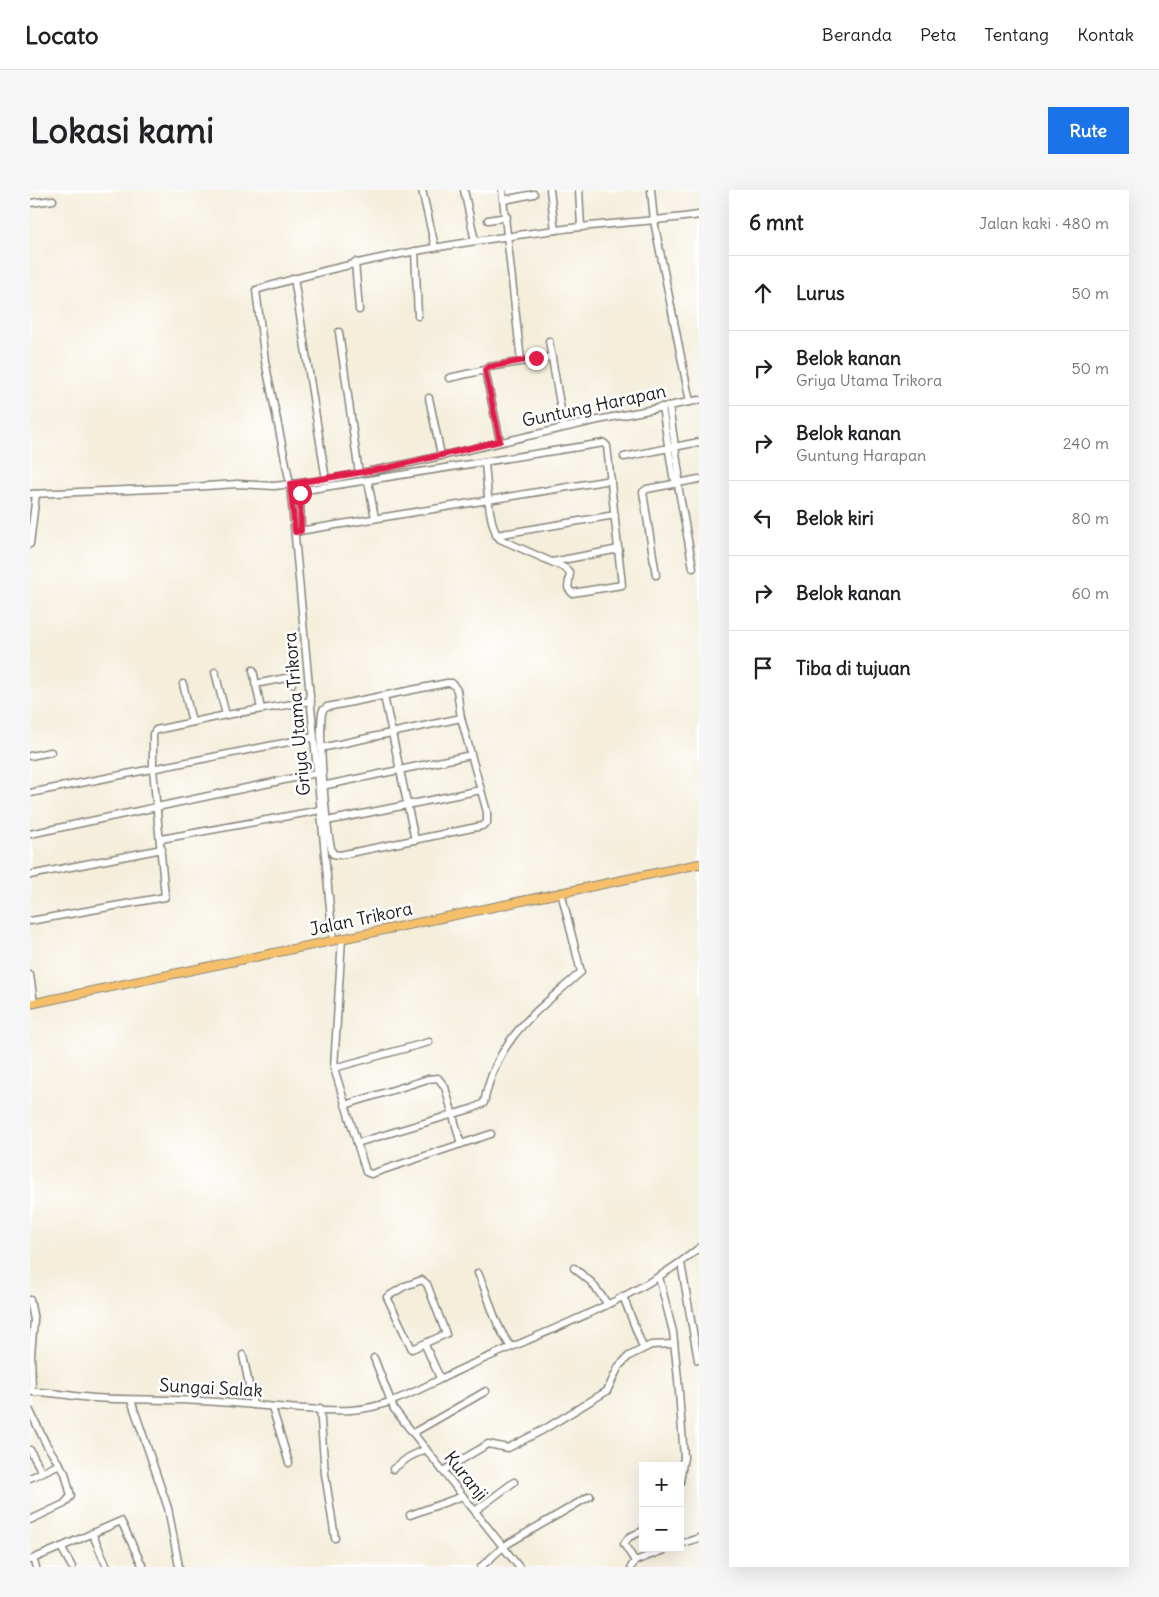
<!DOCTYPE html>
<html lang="id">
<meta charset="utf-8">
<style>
:root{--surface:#fff;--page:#f6f6f6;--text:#202124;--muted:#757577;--line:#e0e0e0;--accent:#1a73e8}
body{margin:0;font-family:Delius,sans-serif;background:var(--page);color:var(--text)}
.controls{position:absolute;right:15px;bottom:15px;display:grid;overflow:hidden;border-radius:0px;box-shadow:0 5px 20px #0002}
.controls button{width:45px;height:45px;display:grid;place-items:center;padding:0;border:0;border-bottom:1px solid var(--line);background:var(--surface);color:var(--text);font:25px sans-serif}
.stop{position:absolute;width:15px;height:15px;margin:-11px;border:4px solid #e11d48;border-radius:50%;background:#fff}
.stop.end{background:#e11d48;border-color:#fff;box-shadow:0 1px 5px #0008}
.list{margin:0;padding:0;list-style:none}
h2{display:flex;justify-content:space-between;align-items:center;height:65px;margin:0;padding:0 20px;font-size:21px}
h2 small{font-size:16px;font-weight:400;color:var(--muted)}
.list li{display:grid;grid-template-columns:32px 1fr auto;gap:15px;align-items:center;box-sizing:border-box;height:75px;padding:0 20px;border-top:1px solid var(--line)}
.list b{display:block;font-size:19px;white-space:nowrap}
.list p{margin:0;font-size:16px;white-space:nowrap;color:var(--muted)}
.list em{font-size:16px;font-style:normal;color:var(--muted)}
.icon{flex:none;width:28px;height:28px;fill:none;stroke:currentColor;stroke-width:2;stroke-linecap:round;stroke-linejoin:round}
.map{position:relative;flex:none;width:669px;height:1377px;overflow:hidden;border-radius:0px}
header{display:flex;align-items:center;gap:30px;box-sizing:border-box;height:70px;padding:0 25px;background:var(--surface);border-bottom:1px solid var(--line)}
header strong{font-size:24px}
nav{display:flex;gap:28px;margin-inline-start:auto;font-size:18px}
.intro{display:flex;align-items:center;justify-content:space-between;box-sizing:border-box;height:120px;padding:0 30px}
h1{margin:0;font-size:35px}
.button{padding:12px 22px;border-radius:0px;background:var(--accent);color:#fff;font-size:18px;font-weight:700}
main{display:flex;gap:30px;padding:0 30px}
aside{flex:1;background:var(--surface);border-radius:0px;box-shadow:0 5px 20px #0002}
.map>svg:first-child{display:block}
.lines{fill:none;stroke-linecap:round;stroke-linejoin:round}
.minor-casing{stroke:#88857c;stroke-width:9}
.major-casing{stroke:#88857c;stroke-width:10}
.minor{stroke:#fff;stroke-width:6}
.major{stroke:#f6c06b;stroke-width:8}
.route{stroke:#e11d48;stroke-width:6}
.labels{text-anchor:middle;stroke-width:5;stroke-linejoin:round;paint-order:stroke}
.street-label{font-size:18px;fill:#1c1c1c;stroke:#fff}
</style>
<header>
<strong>Locato</strong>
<nav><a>Beranda</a><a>Peta</a><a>Tentang</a><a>Kontak</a></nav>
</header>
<div class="intro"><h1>Lokasi kami</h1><a class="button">Rute</a></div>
<main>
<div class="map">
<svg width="669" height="1377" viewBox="0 0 669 1377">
<rect width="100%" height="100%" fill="#fff"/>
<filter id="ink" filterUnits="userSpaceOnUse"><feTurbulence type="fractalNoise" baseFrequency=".02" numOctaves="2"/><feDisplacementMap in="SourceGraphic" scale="10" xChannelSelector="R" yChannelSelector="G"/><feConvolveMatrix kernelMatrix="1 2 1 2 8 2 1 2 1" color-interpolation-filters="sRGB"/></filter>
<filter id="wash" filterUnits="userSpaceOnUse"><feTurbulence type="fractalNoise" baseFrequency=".0096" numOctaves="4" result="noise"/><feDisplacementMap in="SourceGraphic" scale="20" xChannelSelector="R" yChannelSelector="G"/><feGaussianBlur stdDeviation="1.12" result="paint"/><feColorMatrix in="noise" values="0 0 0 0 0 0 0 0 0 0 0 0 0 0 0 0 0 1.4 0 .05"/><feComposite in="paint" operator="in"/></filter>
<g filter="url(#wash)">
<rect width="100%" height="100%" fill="#f4eedb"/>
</g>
<g filter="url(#ink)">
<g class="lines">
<!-- minor casing -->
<g class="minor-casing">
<g id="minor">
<path d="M392,0l13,57"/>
<path d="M434,0l11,51"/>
<path d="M472,0l19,171"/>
<path d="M520,0l5,40"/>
<path d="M549,0l2,37"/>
<path d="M621,0l3,31 36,181"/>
<path d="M474,10l30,-6"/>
<path d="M0,13l23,-3"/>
<path d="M458,30l19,-3"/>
<path d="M385,61l3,65"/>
<path d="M325,72l4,48"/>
<path d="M264,88l32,202"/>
<path d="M309,142l20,142"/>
<path d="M519,151l15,86"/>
<path d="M455,180l15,71"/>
<path d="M419,188l36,-8 4,-3 62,-10"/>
<path d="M399,208l12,57"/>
<path d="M639,216l10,68 -1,9"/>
<path d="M632,217l11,69 5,9 15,83"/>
<path d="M594,267l75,-15"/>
<path d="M338,291l7,37"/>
<path d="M0,304l146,-6 61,-4 37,2 52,-6 80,-16 192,-44 101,-20"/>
<path d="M269,341l312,-51"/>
<path d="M271,341l-1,-36 1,-3 4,-2 299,-47 3,3 15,139 -50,8 -4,-5 2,-15 -5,-5 -65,-29c-12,-12 -13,-58 -15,-76"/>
<path d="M466,345l119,-20"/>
<path d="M0,354l6,-50"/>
<path d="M522,372l67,-13"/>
<path d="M626,385l-13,-83 4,-3 52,-10"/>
<path d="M223,480l8,39"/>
<path d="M185,482l11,43"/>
<path d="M417,493h5l5,7 4,28 26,94v11l-5,3 -142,29 -7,-1c-7,-14 -16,-131 -10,-144l4,-3z"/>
<path d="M153,494l9,38"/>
<path d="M225,494l36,-7 1,7"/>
<path d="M354,506l31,144"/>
<path d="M291,558l140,-30"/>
<path d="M0,566l21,-4"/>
<path d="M292,596l149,-31"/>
<path d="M0,603l284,-56"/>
<path d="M297,631l154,-31"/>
<path d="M0,644l287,-61"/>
<path d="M131,649l160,-29"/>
<path d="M0,685l132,-26"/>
<path d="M0,731l135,-24 -12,-128v-35l3,-4 70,-15 85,-14"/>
<path d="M312,748l-8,130 32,104 5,2 120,-40"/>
<path d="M303,750l-43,-456 -25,-123 -9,-71c100,-31 196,-47 300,-60 47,-7 95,-8 143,-15"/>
<path d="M0,785l4,28"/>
<path d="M304,878l95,-26"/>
<path d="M315,915l83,-26 10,-1 7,9 16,57"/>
<path d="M327,953l117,-35 10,-5c13,-66 50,-89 97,-131l-20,-80"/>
<path d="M651,1073l17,97"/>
<path d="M544,1078l17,14 16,21"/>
<path d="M448,1083c13,27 14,48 33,74"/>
<path d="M629,1087l14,55 5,47 6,78 -4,25"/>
<path d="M392,1090l5,4 19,50 -34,15 -25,-52 18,-11z"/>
<path d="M593,1106l19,49"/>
<path d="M0,1110l4,20 -3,35 1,36"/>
<path d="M395,1155l15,33"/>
<path d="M213,1165l10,50"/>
<path d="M344,1168l20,51 125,158"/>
<path d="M0,1202c21,-1 43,5 64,6 35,2 71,1 106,3 50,2 102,11 151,9 42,-2 82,-29 119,-45 76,-34 166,-65 229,-117"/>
<path d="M101,1210l37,108 11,59"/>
<path d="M242,1217l17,56"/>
<path d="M290,1218l5,66 10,64"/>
<path d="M0,1221l16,33 19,29 6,23 -7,8 -34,16"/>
<path d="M383,1243l73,-42"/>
<path d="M0,1260l12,22"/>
<path d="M363,1279l16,-12 17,-8"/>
<path d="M413,1281l45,-27 20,4 35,-18 64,-39 12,-25 10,-10 22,-11 23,-1"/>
<path d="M0,1288l30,-14"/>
<path d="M445,1321l39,-29"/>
<path d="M380,1325l53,-19"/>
<path d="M62,1343l15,34"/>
<path d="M650,1354l19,-6"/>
<path d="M31,1357l60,-26 22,46"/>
<path d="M3,1369l3,8"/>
<path d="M0,1370l31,-13 11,20"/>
<path d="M605,1371l-11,-17 5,-7 14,-6"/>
<path d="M451,1377l23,-21 86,-50"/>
<path d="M601,1377l4,-6 34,-13"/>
</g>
</g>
<!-- major casing -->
<g class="major-casing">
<path id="major" d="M0,814l669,-140"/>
</g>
<!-- minor -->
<use href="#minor" class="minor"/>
<!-- major -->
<use href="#major" class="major"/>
</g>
</g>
<g class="lines" filter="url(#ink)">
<!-- route -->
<path class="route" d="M270,303l1,38 -6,1 -5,-48 97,-16 113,-27 -15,-71 4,-3 47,-9"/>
</g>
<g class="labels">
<!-- street labels -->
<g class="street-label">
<text transform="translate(564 216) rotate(-12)" y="6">Guntung Harapan</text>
<text transform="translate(267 524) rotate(-95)" y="6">Griya Utama Trikora</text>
<text transform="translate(331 729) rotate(-12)" y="6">Jalan Trikora</text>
<text transform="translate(181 1198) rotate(3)" y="6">Sungai Salak</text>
<text transform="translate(436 1286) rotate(51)" y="6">Kuranji</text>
</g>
</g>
</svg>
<div class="controls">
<button>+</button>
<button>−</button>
</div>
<div class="stop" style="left:270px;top:303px"></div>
<div class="stop end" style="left:506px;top:168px"></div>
</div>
<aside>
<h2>6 mnt<small>Jalan kaki · 480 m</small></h2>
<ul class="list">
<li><svg class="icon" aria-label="ahead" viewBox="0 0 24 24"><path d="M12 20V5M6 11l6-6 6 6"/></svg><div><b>Lurus</b></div><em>50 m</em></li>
<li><svg class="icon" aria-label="right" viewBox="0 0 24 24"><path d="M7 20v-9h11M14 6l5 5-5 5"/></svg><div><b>Belok kanan</b><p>Griya Utama Trikora</p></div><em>50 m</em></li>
<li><svg class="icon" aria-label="right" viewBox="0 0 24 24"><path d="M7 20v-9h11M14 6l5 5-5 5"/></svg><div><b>Belok kanan</b><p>Guntung Harapan</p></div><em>240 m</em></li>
<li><svg class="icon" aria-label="left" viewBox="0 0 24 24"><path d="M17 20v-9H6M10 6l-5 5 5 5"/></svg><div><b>Belok kiri</b></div><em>80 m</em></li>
<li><svg class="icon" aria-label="right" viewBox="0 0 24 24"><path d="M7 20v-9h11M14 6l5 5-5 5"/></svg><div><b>Belok kanan</b></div><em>60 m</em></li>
<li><svg class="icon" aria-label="arrive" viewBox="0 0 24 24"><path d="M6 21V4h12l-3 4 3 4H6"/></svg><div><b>Tiba di tujuan</b></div></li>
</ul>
</aside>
</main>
